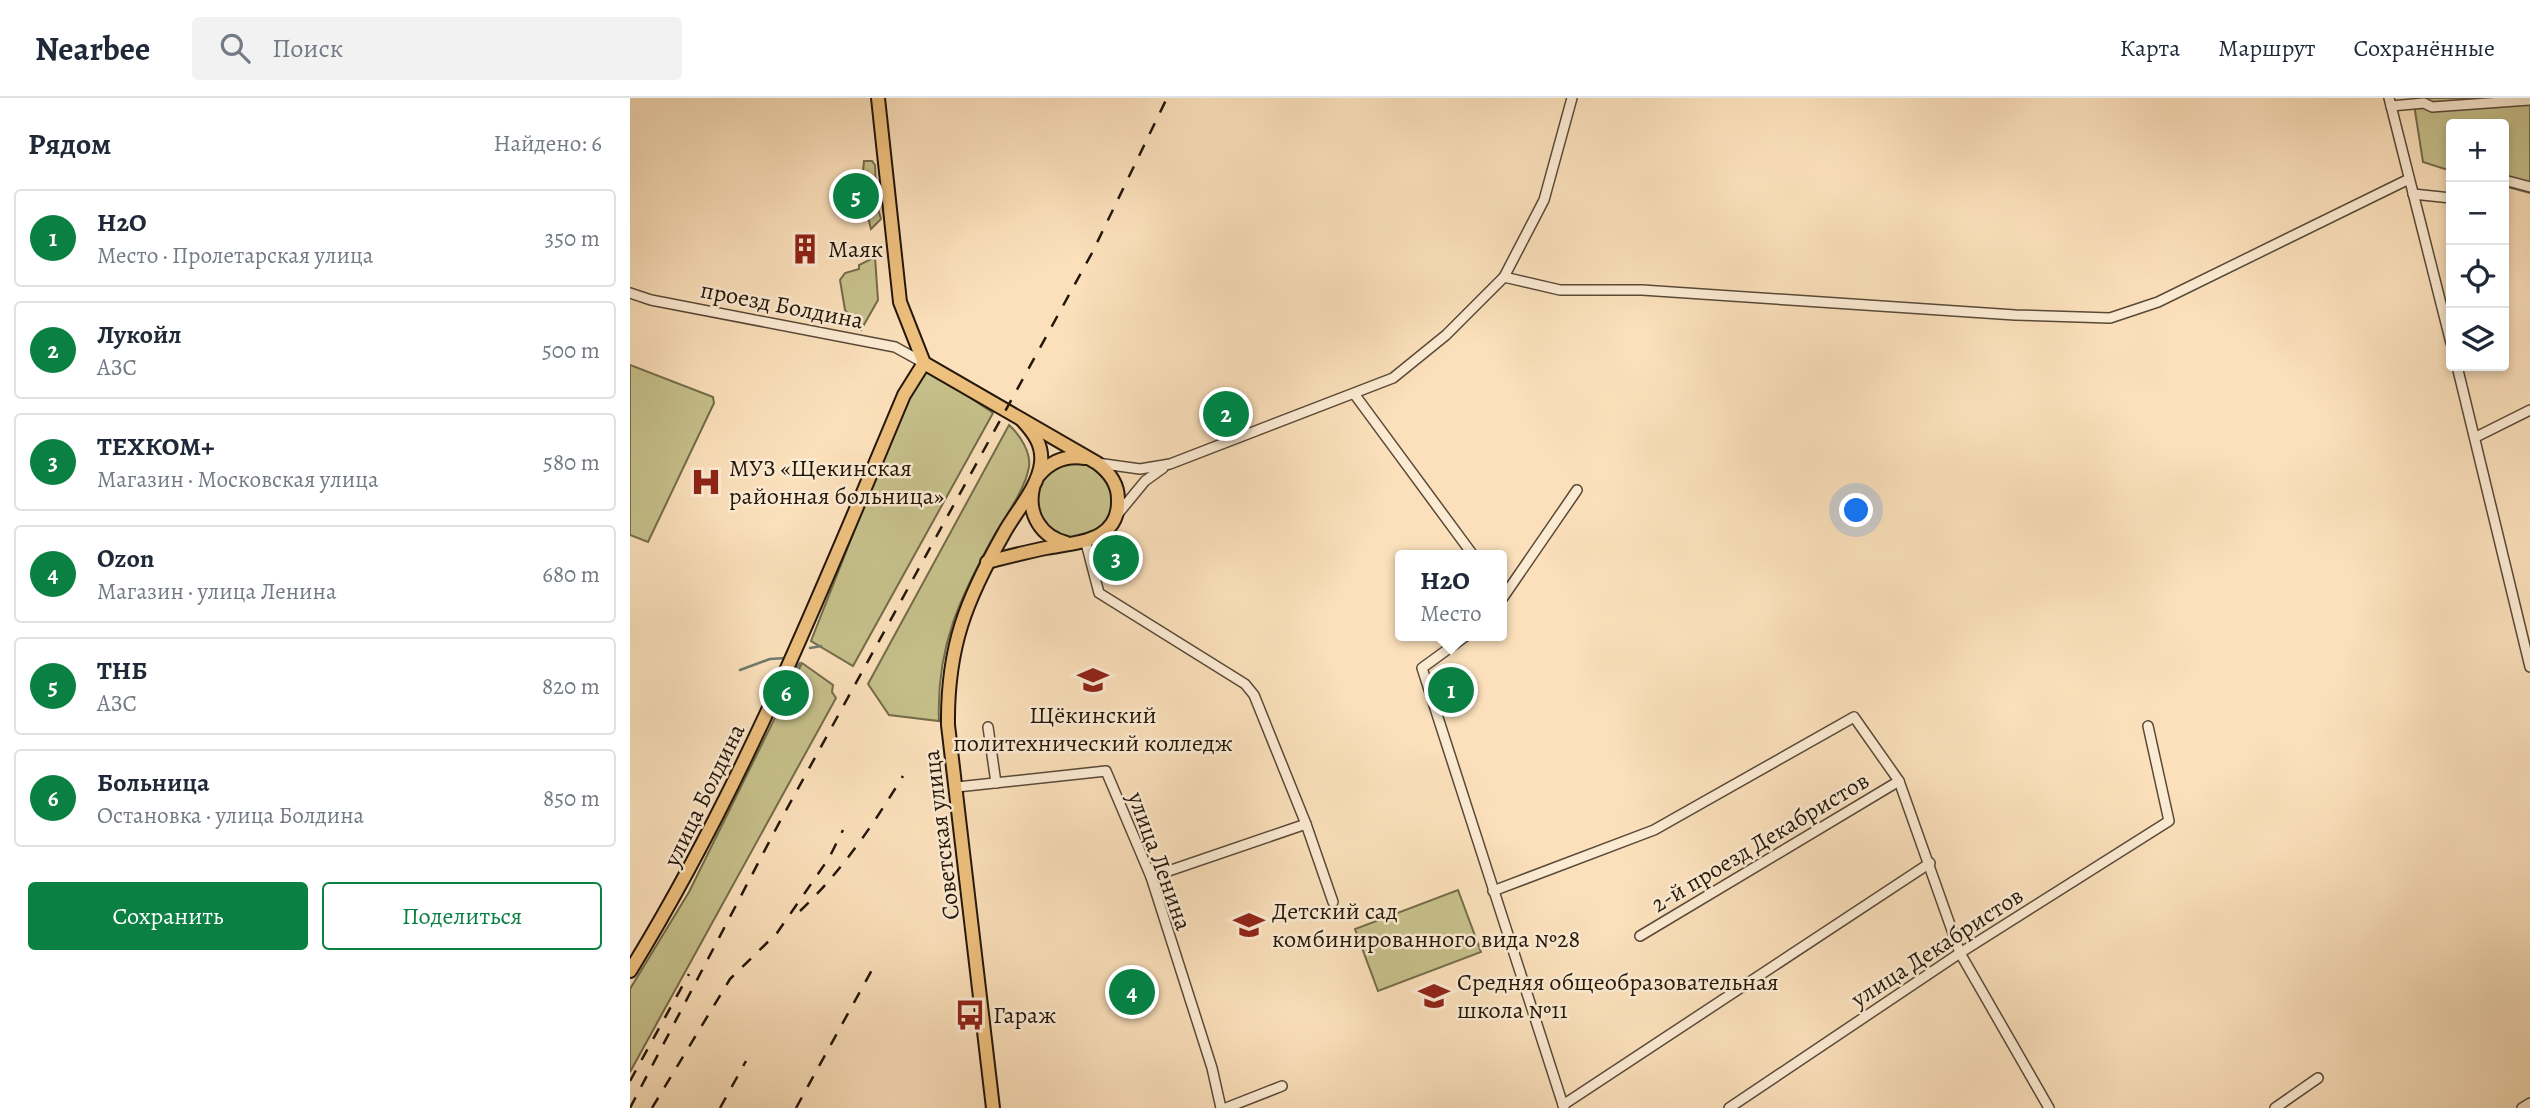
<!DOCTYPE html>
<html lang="ru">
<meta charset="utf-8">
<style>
:root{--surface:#fff;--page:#f2f2f3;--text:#1f2937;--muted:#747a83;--line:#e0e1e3;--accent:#0b8043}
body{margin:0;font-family:Alegreya,serif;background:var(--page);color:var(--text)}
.controls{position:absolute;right:21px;top:21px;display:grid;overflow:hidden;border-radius:7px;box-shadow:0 4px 10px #0003}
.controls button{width:63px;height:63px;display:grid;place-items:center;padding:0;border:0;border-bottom:2px solid var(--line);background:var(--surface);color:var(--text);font:35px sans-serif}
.you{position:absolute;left:1227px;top:413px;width:24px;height:24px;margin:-18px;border:5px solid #fff;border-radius:50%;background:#1a73e8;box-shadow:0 0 0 10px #1a73e833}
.badge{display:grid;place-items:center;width:46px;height:46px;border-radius:50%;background:var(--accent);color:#fff;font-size:23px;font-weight:700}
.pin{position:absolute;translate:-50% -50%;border:4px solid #fff;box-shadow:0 2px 7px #0006}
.popup{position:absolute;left:765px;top:452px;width:112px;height:91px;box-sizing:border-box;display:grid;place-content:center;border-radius:7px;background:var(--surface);filter:drop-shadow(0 2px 5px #0005);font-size:23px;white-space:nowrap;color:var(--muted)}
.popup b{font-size:26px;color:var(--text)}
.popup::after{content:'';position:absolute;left:50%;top:100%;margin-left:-14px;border:14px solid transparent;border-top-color:var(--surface)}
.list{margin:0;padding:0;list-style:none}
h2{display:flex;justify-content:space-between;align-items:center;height:91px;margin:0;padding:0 28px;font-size:30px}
h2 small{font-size:23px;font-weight:400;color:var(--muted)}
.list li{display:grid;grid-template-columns:46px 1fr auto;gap:21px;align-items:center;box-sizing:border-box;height:98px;margin:0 14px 14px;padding:0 14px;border:2px solid var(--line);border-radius:7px}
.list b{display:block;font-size:26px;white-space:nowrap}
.list p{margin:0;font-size:23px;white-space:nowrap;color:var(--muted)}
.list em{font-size:23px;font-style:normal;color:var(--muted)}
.actions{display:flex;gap:14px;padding:21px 28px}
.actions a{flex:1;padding:16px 0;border:2px solid var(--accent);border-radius:7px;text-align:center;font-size:24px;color:var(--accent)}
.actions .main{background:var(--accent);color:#fff}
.icon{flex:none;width:38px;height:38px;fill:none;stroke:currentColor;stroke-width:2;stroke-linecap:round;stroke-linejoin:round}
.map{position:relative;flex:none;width:1900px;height:1010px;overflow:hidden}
header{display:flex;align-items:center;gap:42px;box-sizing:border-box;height:98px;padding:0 35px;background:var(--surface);border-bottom:2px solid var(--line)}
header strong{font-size:33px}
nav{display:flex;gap:38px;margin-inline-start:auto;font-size:24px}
.search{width:490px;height:63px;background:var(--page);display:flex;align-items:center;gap:18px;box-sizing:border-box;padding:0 24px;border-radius:7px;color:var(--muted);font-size:26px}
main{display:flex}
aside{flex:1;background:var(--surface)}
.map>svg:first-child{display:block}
.green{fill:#c6c08b;stroke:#746c4b;stroke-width:2}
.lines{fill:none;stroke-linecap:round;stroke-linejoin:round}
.stream{stroke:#6d7b6e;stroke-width:2.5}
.minor-casing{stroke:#594937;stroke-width:12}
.major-casing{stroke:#23170b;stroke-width:16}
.minor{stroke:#fcebd3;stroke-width:9}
.major{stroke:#eec07e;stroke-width:12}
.rail{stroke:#23170b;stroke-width:2.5;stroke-dasharray:12 12;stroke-linecap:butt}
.labels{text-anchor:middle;stroke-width:5;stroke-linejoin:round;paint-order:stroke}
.poi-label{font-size:24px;fill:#23170b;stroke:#fcebd3;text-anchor:start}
.street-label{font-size:24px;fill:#23170b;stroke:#fcebd3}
</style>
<header>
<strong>Nearbee</strong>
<div class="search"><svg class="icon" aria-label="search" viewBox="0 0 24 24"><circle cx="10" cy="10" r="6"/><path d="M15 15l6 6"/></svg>Поиск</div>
<nav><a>Карта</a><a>Маршрут</a><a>Сохранённые</a></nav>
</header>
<main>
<aside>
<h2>Рядом<small>Найдено: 6</small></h2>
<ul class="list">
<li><span class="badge">1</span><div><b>Н2О</b><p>Место · Пролетарская улица</p></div><em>350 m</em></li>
<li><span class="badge">2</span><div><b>Лукойл</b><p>АЗС</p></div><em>500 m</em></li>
<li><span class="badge">3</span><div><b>ТЕХКОМ+</b><p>Магазин · Московская улица</p></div><em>580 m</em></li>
<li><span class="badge">4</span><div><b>Ozon</b><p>Магазин · улица Ленина</p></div><em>680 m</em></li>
<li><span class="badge">5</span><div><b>ТНБ</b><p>АЗС</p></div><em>820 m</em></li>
<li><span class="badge">6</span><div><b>Больница</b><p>Остановка · улица Болдина</p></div><em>850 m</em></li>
</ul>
<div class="actions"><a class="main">Сохранить</a><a>Поделиться</a></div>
</aside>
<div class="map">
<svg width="1900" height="1010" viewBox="0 0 1900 1010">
<rect width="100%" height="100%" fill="#fbe0bb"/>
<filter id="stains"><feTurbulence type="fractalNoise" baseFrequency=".00286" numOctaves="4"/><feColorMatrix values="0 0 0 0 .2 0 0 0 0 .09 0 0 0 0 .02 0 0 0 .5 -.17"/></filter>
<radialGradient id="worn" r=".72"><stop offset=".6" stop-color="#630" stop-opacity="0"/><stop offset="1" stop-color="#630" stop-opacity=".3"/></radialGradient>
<!-- green -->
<g class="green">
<path d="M1783,0h117v95l-26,-7v-62h-53v47l-28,-9z"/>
<path d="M234,63h8l3,4 2,40 4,14 -10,10 -10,-38z"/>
<path d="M245,159l3,43 -17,30 -16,-20 -5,-30 5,-7 14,-4v-4z"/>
<path d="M0,267l83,32 1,6 -66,139 -18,-7z"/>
<path d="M296,270l67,45 -140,253 -42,-25 96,-244z"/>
<path d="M379,327c11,10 22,27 20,42 -4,23 -23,48 -34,67 -35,63 -59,113 -56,187l-50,-6 -21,-31z"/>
<circle cx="445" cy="402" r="38"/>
<path d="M172,565l31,22 -1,7 4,6 -206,374v-83l59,-97z"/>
<path d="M828,792l23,62 -103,39 -23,-62z"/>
</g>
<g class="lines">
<!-- stream -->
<g class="stream">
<path d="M180,550l11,-2"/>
<path d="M166,571l4,-6"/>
<path d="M110,572l30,-11 16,-1"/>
</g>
<!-- minor casing -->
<g class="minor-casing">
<g id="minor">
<path d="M1759,0l62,245"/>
<path d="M1761,8l33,-3 8,4 98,-7"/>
<path d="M1874,82l26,7"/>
<path d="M1783,96l38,4"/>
<path d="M874,179l40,-77 28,-102"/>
<path d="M0,195l21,7 244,47 29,16"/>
<path d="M1827,268l73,301"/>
<path d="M725,297l118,160"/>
<path d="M1846,339l54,-27"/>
<path d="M467,365l43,6 30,-5 223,-86 53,-43 58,-58 56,13h82l373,25 95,3 48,-16 251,-123"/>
<path d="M487,417l28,-34 18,-13"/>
<path d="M456,445l13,50 146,91 9,11 52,129 -155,53"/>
<path d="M872,501l75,-109"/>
<path d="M836,538l-44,32 142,440"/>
<path d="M358,629l8,56"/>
<path d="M327,689l149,-16 45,106 61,191 9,40"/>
<path d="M676,726l27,78"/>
<path d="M863,793l161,-61 200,-113 45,64 61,172 89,155"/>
<path d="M1010,838l259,-155"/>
<path d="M933,1007l367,-242"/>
<path d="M596,1010l56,-22"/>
<path d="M1099,1010l231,-155 209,-132 -21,-95"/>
<path d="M1645,1010l43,-30"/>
<path d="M1892,1010l8,-5"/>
</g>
</g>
<!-- major casing -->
<g class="major-casing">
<g id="major">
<path d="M248,0l22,204 24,61 173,100c12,9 21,20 21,36 2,43 -41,43 -72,49 -20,4 -39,9 -59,14"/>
<path d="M409,377c12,-14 28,-20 46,-17"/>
<path d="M403,390c-6,26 8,49 34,55"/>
<path d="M0,873c112,-182 191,-379 274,-576l20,-32"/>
<path d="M363,1010l-45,-383c-1,-78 18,-125 56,-192 12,-22 34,-45 37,-70 2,-18 -7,-30 -19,-43"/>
</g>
</g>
<!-- minor -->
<use href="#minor" class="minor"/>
<!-- major -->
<use href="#major" class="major"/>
<!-- rail -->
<g class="rail">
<path d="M170,813c42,-40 73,-86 103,-135"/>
<path d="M0,983l59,-107"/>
<path d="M0,1010l148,-283 314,-572 75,-155"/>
<path d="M22,1010l78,-129 47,-46 52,-75 14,-28"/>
<path d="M90,1010l26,-47"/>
<path d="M166,1010l77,-140"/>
</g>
</g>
<!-- icons -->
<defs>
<g id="building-bare" transform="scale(2.415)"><path d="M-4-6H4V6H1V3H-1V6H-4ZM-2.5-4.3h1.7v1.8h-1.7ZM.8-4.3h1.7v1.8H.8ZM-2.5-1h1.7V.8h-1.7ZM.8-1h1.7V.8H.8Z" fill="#8f2418" stroke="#fcebd3" stroke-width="2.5" paint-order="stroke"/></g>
<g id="hospital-bare" transform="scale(2.415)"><path d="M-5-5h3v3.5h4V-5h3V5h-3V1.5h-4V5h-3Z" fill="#8f2418" stroke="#fcebd3" stroke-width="2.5" paint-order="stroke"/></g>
<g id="university-bare" transform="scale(2.415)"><path d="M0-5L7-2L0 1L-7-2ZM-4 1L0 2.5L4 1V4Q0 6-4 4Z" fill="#8f2418" stroke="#fcebd3" stroke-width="2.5" paint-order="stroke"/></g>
<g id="school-bare" transform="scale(2.415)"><path d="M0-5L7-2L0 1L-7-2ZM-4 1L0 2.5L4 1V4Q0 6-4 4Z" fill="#8f2418" stroke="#fcebd3" stroke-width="2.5" paint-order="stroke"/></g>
<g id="bus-bare" transform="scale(2.415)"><path d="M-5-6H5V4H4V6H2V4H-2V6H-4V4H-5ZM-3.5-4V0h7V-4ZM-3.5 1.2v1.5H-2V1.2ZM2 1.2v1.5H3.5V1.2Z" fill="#8f2418" stroke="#fcebd3" stroke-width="2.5" paint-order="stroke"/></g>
</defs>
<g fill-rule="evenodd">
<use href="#building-bare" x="175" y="151"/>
<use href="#hospital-bare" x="76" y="384"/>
<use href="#university-bare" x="463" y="582"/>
<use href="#school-bare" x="619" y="827"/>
<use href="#school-bare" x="804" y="898"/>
<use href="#bus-bare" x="340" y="917"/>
</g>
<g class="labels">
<!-- poi labels -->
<g class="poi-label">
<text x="198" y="159">Маяк</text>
<text x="99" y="378">МУЗ «Щекинская<tspan x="99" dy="28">районная больница»</tspan></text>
<text x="463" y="625" text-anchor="middle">Щёкинский<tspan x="463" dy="28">политехнический колледж</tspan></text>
<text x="642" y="821">Детский сад<tspan x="642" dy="28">комбинированного вида №28</tspan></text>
<text x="827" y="892">Средняя общеобразовательная<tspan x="827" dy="28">школа №11</tspan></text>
<text x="363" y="925">Гараж</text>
</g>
<!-- street labels -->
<g class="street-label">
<text transform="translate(152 207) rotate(11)" y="8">проезд Болдина</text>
<text transform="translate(74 697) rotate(-64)" y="8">улица Болдина</text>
<text transform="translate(311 737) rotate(-97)" y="8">Советская улица</text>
<text transform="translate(1130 744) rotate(-31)" y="8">2-й проезд Декабристов</text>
<text transform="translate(530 763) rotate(70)" y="8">улица Ленина</text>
<text transform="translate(1307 849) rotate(-33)" y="8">улица Декабристов</text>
</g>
</g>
<rect width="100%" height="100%" filter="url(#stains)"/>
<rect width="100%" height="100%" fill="url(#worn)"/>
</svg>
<div class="controls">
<button>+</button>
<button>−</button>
<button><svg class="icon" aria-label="locate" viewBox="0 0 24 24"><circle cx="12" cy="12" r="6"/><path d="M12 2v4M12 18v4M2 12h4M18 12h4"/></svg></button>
<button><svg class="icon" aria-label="layers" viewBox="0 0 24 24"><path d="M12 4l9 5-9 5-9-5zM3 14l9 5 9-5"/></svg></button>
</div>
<div class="you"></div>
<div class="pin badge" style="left:821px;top:592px">1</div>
<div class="popup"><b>Н2О</b>Место</div>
<div class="pin badge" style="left:596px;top:316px">2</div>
<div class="pin badge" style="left:486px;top:460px">3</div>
<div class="pin badge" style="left:502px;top:894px">4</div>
<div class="pin badge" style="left:226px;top:98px">5</div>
<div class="pin badge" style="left:156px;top:595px">6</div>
</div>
</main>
